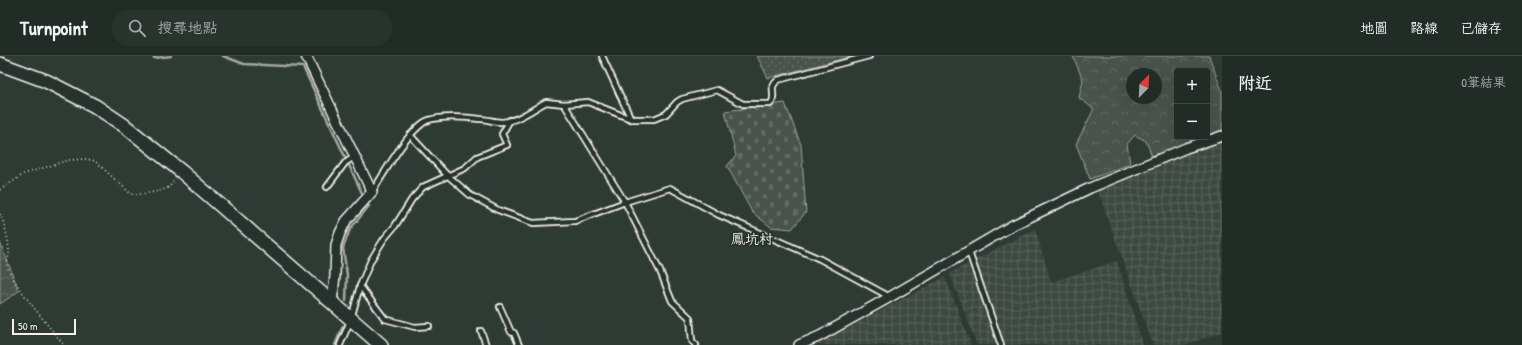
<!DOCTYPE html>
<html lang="zh-TW">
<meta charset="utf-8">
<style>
:root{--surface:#222c27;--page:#2a342f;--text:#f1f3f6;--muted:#a2a7a7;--line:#3f4844}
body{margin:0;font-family:"Patrick Hand","LXGW WenKai TC",sans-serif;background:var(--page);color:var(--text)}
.controls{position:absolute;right:12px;top:12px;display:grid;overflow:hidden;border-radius:4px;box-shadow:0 4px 16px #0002}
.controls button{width:36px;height:36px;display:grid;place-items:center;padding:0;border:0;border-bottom:1px solid var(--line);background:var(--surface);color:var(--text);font:20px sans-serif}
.compass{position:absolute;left:1126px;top:12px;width:36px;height:36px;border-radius:50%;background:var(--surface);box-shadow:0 4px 16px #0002;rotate:24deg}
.scale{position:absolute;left:12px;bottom:10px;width:64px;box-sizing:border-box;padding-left:4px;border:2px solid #f4f1e8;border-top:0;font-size:11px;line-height:14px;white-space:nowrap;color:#f4f1e8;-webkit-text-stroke:3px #26332d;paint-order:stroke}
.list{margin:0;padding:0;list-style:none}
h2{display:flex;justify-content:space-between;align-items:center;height:52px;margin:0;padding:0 16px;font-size:17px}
h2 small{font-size:13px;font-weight:400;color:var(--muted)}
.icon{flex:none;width:22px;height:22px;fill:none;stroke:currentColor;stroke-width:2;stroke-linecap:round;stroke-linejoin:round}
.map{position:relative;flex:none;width:1222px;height:289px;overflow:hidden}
header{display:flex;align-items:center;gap:24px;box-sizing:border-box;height:56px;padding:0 20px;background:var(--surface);border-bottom:1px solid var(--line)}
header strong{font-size:19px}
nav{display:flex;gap:22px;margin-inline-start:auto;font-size:14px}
.search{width:280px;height:36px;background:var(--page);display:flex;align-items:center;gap:10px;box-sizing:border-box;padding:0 14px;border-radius:22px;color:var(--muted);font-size:15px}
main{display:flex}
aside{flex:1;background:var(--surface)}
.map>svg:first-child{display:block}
.industrial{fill:url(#industrial-grid)}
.forest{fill:url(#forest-crowns);stroke:#9ea29a;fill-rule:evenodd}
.cemetery{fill:url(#cemetery-stones);stroke:#9ea29a}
.garden{fill:url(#garden-dots);stroke:#9ea29a}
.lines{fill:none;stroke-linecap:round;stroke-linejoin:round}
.stream{stroke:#a4a8a0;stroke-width:2.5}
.lane-casing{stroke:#f4f1e8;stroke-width:8}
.street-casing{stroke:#f4f1e8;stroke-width:12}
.secondary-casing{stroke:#f4f1e8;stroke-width:16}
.path{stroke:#f4f1e8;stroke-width:1.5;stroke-dasharray:1 3;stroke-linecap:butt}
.lane{stroke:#26332d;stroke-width:4.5}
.street{stroke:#26332d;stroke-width:9}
.secondary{stroke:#26332d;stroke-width:13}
.labels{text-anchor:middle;stroke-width:3.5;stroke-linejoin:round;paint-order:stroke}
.quarter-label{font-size:14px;fill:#f4f1e8;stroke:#26332d}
</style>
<header>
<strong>Turnpoint</strong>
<div class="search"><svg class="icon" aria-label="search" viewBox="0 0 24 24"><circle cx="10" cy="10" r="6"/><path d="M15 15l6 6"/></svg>搜尋地點</div>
<nav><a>地圖</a><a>路線</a><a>已儲存</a></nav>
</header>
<main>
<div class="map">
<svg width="1222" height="289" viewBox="0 0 1222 289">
<defs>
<pattern id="industrial-grid" width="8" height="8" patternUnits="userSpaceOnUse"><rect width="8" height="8" fill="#3c4841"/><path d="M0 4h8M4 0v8" fill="none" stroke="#59635c"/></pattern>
<pattern id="forest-crowns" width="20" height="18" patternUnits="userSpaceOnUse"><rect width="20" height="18" fill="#48524c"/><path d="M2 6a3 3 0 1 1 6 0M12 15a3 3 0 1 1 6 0" fill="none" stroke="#636b66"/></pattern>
<pattern id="cemetery-stones" width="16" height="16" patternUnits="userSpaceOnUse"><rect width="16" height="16" fill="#48524c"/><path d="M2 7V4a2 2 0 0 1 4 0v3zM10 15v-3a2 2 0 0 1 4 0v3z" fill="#636b66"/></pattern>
<pattern id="garden-dots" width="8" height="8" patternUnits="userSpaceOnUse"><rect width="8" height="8" fill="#48524c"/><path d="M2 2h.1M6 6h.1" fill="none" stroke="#636b66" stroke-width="1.8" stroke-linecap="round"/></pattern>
</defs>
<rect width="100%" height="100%" fill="#2e3b34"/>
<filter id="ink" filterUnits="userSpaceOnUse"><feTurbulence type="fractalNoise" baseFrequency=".025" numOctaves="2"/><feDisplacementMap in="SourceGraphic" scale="8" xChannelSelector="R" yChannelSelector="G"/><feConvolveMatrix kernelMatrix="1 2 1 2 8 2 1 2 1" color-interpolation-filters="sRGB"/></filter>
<g filter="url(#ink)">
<!-- industrial -->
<g class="industrial">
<path d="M1222,85v191l-38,13h-31l-57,-160z"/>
<path d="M1035,173l16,53 66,-21 26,84h-166l-27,-72z"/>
<path d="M945,221l26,68h-160l23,-10z"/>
</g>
<!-- forest -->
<g class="forest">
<path d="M1073,0h136l13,35v39l-15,6v-65h-30v66h27l-52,19 -6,-15 -11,-6 -8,9 3,20 -40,15 -14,-35 18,-35 -15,-11 4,-18zM1132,18h24v24h-24z"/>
<path d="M0,186l19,49 -19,13z"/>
</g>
<!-- cemetery -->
<path class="cemetery" d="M785,47l16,42 5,67 -14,17 -21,-2 -19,-15 -25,-46 9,-10 -11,-45z"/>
<!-- garden -->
<path class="garden" d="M757,0h96l-85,22z"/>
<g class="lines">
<!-- stream -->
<g class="stream">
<path d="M154,0v2l17,-2"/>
<path d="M223,0l21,8 59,3 59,126"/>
<path d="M346,245l1,-26 -4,-27 7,-19 19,-23"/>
<path d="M335,289l8,-19"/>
</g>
<!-- lane casing -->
<g class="lane-casing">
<g id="lane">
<path d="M602,0l29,63"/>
<path d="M564,48l61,98 35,69 12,30 18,17 2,23 4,4"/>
<path d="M410,79l36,39 24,21 28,15 35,13 42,-2 50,-19 45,-14 49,27 101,44 70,38"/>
<path d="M327,131l18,-24 9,-6"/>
<path d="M372,136c14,-21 31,-54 51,-69 10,-8 44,-6 57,-4 7,0 14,3 21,3 16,0 32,-13 45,-20l18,2 24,-2 43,17h23l12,-5 11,-12 5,-3 35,-9 26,14h27l2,-2c4,-10 -4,-14 6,-22l91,-24"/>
<path d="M969,196l32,93"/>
<path d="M360,230l25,33 30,8 14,-1"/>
<path d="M500,251l11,25 3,1 5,12"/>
<path d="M481,275l5,14"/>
<path d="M340,289l11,-26 9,-33 11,-26 13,-21 11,-13 17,-27 11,-12 42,-19 12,-11 30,-12 -5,-11 8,-14"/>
</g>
</g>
<!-- street casing -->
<g class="street-casing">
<g id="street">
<path d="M306,0l66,136 -26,29 -6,12 -4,12 -1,31 -3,26"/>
<path d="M799,289l21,-9 70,-39 123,-72 77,-37 96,-40 36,-12"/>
</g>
</g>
<!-- secondary casing -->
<g class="secondary-casing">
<path id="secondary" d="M0,8l46,17 49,25 30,20 57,46 199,173"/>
</g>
<!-- path -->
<g class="path">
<path d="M0,134l24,-16 45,-14 18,-1 8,2 36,33c8,1 30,-2 38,-7 2,-2 4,-5 6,-8"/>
<path d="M0,158c5,10 9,28 9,39 0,4 -2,8 -2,12 3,16 45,65 57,80"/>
</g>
<!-- lane -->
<use href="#lane" class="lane"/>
<!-- street -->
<use href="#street" class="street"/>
<!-- secondary -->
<use href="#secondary" class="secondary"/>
</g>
</g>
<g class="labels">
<!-- quarter labels -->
<g class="quarter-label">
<text x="752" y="188">鳳坑村</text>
</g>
</g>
</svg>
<div class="controls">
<button>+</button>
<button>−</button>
</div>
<svg class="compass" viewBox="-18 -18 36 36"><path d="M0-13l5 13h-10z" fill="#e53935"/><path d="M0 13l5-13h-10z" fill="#a2a7a7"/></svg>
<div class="scale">50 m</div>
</div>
<aside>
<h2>附近<small>0筆結果</small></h2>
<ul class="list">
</ul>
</aside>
</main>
